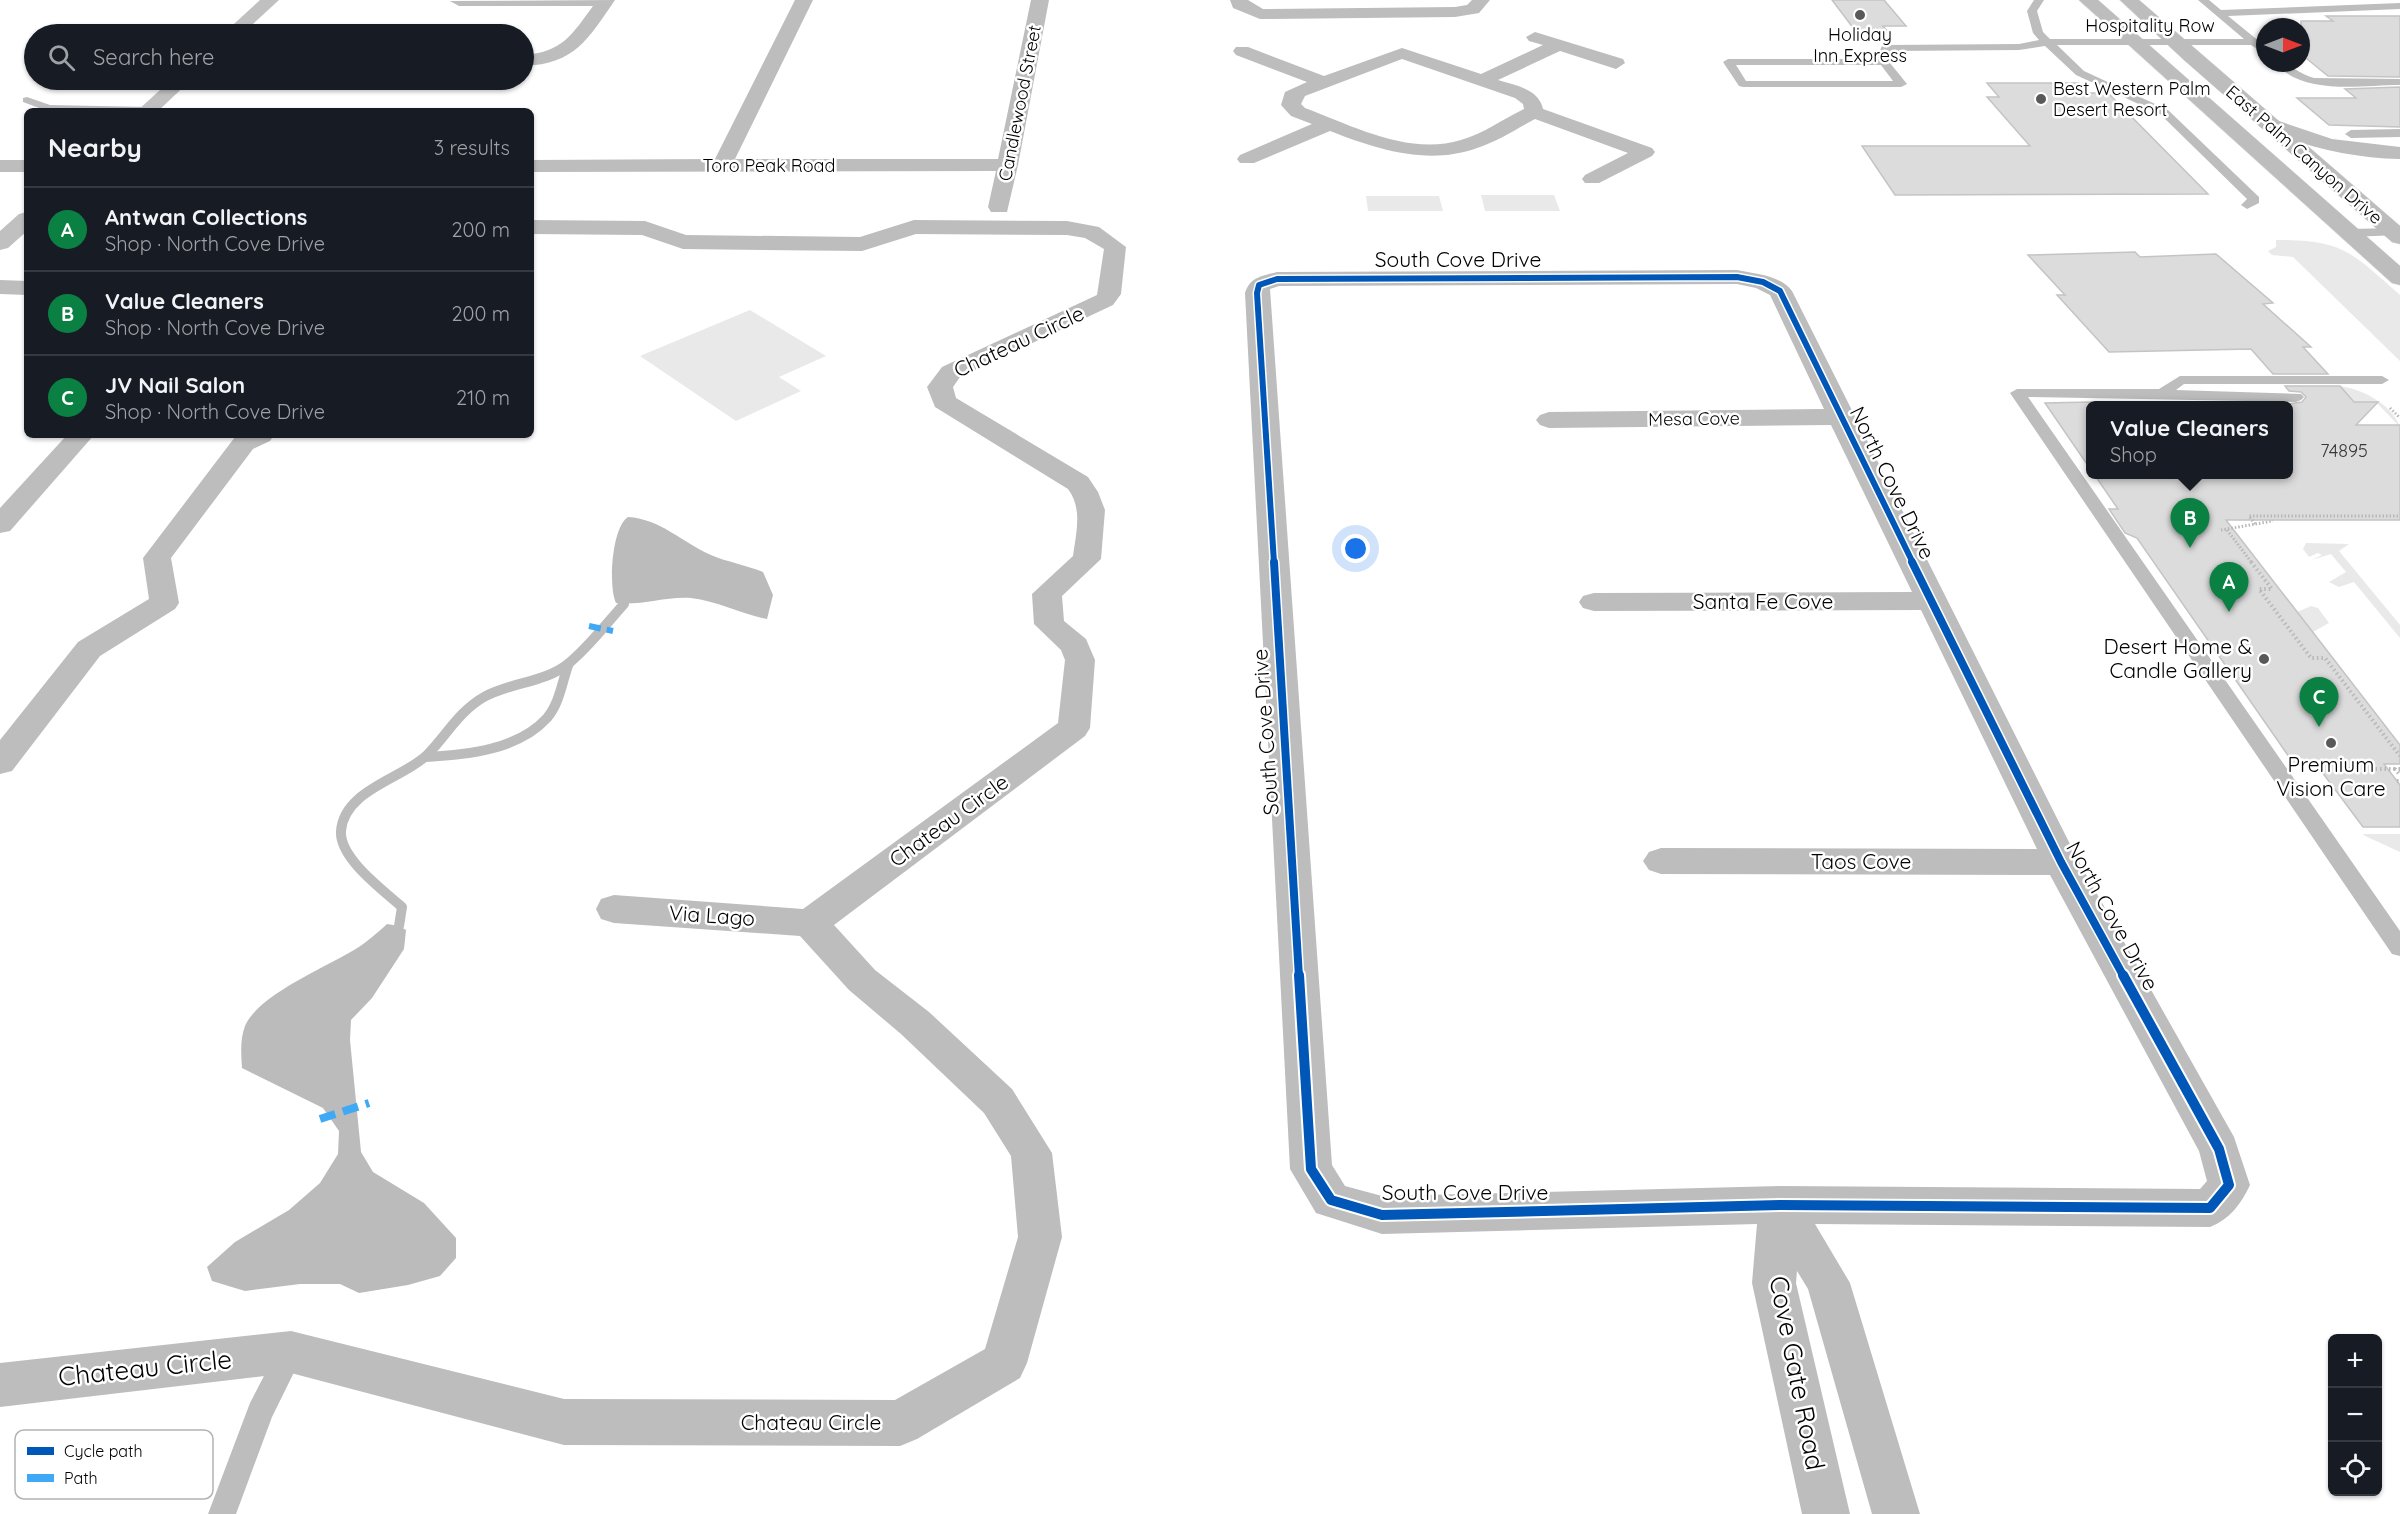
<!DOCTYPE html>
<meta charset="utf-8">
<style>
:root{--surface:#171b24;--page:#242831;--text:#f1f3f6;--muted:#9ea1a6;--line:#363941;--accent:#0b8043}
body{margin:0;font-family:Quicksand,sans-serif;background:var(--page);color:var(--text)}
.controls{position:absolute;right:18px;bottom:18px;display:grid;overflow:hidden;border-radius:9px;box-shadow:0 2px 4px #0004}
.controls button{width:54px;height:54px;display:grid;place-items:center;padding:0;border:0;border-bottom:2px solid var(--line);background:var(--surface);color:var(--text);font:30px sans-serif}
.compass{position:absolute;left:2256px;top:18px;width:54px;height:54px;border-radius:50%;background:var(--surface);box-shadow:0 2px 4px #0004;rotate:90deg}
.you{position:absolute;left:1356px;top:549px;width:21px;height:21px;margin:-15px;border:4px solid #fff;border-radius:50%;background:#1a73e8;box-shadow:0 0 0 9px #1a73e833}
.badge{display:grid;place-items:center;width:39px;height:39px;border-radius:50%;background:var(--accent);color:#fff;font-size:20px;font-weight:700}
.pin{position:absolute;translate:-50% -50px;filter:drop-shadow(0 2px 3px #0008)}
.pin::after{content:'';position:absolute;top:32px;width:21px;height:18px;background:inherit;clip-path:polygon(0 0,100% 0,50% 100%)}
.popup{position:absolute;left:2086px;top:401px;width:207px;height:78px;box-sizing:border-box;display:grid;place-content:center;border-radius:9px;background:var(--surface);filter:drop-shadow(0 2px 4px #0005);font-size:20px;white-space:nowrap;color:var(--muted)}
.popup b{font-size:22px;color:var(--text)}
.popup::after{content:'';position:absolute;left:50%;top:100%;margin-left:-12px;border:12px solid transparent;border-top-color:var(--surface)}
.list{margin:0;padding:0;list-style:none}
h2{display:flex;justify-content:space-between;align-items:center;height:78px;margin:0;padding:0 24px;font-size:26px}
h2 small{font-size:20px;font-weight:400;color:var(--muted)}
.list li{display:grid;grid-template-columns:39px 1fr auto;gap:18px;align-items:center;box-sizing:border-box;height:84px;padding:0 24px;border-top:2px solid var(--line)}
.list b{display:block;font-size:22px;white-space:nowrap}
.list p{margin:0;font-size:20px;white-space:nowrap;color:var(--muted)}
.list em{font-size:20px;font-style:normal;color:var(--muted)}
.icon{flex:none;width:33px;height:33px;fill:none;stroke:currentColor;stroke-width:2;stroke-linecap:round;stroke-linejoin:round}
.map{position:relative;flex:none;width:2400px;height:1514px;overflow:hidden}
.search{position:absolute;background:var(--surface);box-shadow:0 2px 4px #0004;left:24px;top:24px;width:510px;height:66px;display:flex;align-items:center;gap:15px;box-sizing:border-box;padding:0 21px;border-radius:33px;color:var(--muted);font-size:22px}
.panel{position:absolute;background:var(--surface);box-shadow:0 2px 4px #0004;left:24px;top:108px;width:510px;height:330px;border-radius:9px}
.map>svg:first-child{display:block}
.green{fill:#e9e9e9}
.water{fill:#bbb}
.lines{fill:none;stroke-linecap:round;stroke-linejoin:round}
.stream{stroke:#bbb;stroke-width:10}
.building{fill:#dcdcdc;stroke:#c4c4c4;stroke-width:1.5}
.primary-casing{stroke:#dbdbdb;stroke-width:1}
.path-far1{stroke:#b8b8b8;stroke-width:3;stroke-dasharray:1.5 2;stroke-linecap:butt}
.path{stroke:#b8b8b8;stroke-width:4;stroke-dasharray:1.5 3;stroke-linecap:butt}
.lane{fill:#bdbdbd;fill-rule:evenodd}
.street{fill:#bdbdbd;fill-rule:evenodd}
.secondary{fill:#c0c0c0;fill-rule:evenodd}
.primary{fill:#bdbdbd;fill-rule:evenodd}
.quiet-far1{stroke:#3fa9f5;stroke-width:6;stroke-dasharray:12 6;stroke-linecap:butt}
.quiet{stroke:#3fa9f5;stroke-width:8;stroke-dasharray:16 8;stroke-linecap:butt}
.cycleway-far2-casing{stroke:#fff;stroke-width:9}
.cycleway-far1-casing{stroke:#fff;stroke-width:11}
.cycleway-casing{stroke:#fff;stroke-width:14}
.cycleway-far2{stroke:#0057b8;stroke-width:6}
.cycleway-far1{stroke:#0057b8;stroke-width:8}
.cycleway{stroke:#0057b8;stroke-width:10}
.poi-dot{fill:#595959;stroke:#fff;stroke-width:2}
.labels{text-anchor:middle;stroke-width:5;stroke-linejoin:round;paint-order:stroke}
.far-street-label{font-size:18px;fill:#000;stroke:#fff}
.far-poi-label{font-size:18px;fill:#000;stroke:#fff}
.number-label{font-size:18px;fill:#373737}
.street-label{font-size:21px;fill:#000;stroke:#fff}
.poi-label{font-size:21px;fill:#000;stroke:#fff;text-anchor:end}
.near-street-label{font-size:26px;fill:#000;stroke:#fff}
.key{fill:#fff;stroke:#b2b2b2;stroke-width:1.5}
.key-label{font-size:16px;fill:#000}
</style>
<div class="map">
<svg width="2400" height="1514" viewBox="0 0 2400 1514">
<rect width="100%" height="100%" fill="#fff"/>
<!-- green -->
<g class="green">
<path d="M1481,195h73l6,16h-75z"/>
<path d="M1366,196h73l4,15h-75z"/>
<path d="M2276,240c68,0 75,12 124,55v66l-107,-104 -21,-2 -4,-4 8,-4z"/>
<path d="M750,310l76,46 -47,21 22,14 -65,30 -96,-65z"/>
<path d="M2338,386c23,2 54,18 62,41l-23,-24h-24z"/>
<path d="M2306,543l43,1 -10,7 61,74v13l-46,-56 -15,5 -10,-5 17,-10 -15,-18 -19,6 10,-5 -4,-2 -9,4 -6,-8z"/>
<path d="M2269,593h14l14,19 14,-6 7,2 11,15 -16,9 16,22z"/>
<path d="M2364,834h36v18l-37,-17z"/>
</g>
<!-- water -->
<g class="water">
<path d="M628,517c33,2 53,25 83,38 16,7 35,10 52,17l10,23 -6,24c-27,-5 -49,-18 -76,-21 -25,-2 -50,8 -75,5 -8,-17 -4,-76 12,-86z"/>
<path d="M387,924l12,2 7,4 -2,19 -32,49 -21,22 -1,20 11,112 12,20 51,31 32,35v20l-16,18 -32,9 -49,8 -19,-9h-40l-55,7 -33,-10 -5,-14 28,-25 54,-32 31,-27 18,-29 1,-23 -16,-23 -81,-40c-1,-14 -2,-29 3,-42 13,-31 81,-59 109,-76 12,-7 23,-17 33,-26z"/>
</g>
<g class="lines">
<!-- stream -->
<g class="stream">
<path d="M426,757c40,-2 92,-7 121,-39 13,-15 15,-37 22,-55"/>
<path d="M399,926l3,-19c-19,-17 -63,-49 -61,-76 3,-41 61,-52 86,-76 19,-19 32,-44 57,-58 27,-15 60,-14 84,-33 21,-17 38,-40 56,-60"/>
</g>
</g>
<!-- building -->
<g class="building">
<path d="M1832,0h52l22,26h-23l6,7h-32z"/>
<path d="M2326,16h74v61l-72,-1 -27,-22v-33h32z"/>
<path d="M1987,83h92l10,10h19l100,101 -313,1 -33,-49h168l-43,-49h12z"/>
<path d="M2400,87v40l-71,-2 -32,-27h59l-11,-9z"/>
<path d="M2135,252l5,5 76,-3 57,49 -10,1 48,43h-8l25,27h-55l-22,-25 -142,3 -52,-57h8l-37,-40z"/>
<path d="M2285,386h55l14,16h24l-22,23h44v95h-174l174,225v19h-16l16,21v42h-37l-47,-63h-22l-157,-226 -12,-5 -16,-24h9l-24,-35h195v-70l13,-2 4,-5 -5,-5 -12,-1z"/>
<path d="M2091,402v68l-46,-67z"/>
</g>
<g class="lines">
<!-- primary casing -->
<g class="primary-casing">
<g id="primary">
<path d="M2079,0h19l302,266v19l-8,-2z"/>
<path d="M2120,0h19l261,226v18l-8,-2 -208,-182z"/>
</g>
</g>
<!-- path-far1 -->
<g class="path-far1">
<path d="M2390,408l10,10"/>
<path d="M2255,524l-6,-8h151"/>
<path d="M2221,530l52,-9"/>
<path d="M2227,530l25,33"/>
</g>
<!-- path -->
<g class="path">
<path d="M2251,562l21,27h-13l52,69h14l75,98"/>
<path d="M2308,769h87"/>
<path d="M2400,769h-5l5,6"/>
<path d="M2397,781h3"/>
</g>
<!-- lane -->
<g class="lane">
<path d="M2034,0h10l-7,11 6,21 7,7h194l-46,-39h11l12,10 179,-7v6l-172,7 37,30v8l-14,-9h-194l27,26 84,39 91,87v6l-12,6 -6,-4 6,-6 -87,-85 -84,-39 -31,-29 -26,4 -129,1 -4,7 21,26 -6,3h-158l-4,-1 -16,-24 5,-3h148l6,-13 4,-1 133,-1 20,-4 -6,-7 -6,-22zM1736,65h145l12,16h-147z"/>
<path d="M2275,63c15,0 24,11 39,15l86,1v6c-40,0 -96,11 -125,-22z"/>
<path d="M27,97l23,8 98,2 6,3 -107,1 -24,-9v-4z"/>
<path d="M2400,129v8l-49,1 -6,-4 6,-4z"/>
<path d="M2394,228l6,3 -1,4 -49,2 -6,-4 6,-4z"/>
<path d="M2180,376h202l7,4 -7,4h-198l-8,6 125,4 3,3 -3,3 -5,2 -268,-5 372,534v25l-8,-2 -382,-561 7,-4h142z"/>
<path d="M291,1339l10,4 3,9 -32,65 -36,97h-28l42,-111 31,-60z"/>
</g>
<!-- street -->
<g class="street">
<path d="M615,0c-27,39 -40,64 -91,66v-11c38,-3 47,-19 69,-49h-134l-9,-5z"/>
<path d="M795,0h18l-78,159h263l33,-159h18l-31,165 -11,47h-16l-3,-5 8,-36 -465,1v-12l184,-1z"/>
<path d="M1230,0h18l15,9 192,-2 12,-2 5,-5h18l-11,13 -24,4 -195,2 -27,-11z"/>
<path d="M1535,32l88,27 2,4 -9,6 -56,-18 -62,29c17,5 41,9 45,29l109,39 3,4 -3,4 -53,27h-14l-3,-4 3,-4 43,-22 -93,-34c-19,10 -37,22 -58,29 -49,18 -101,1 -147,-17l-76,32h-14l-3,-4 3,-4 72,-31 -21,-8 -10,-11 4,-13 22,-10 -71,-27 -3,-4 3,-4h12l76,29 78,-28 79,26 62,-29 -14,-4 -3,-4zM1402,59l113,39 8,6 1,5c-21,10 -41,25 -63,31 -52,16 -108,-14 -156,-32l-4,-4 4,-8z"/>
<path d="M2267,117l65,22 68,8v12c-49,-1 -95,-12 -140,-32l-3,-4 3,-4z"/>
<rect x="0" y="160" width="27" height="12"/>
<path d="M531,220l114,1 41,14 174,2 54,-17 153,1 32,6 27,20 -5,47 -8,11 -153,72 -7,10 3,11 132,79 10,15 7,18 -4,49 -39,37 2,25 22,18 9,21 -5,68 -5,8 -251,189 41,45 54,42 83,77 40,64 10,84 -35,126 -7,15 -103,61 -17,7 -336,-1 -273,-72 -291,34v-44l291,-32 273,68 331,1 90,-51 33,-112 -7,-81 -27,-43 -83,-79 -52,-44 -49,-54 -186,-13 -13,-4 -5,-10 5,-10 13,-4 189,14 255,-186 7,-63 -4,-10 -27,-26 -2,-30 41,-38c3,-23 10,-47 -5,-67l-133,-82 -8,-20 15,-20 155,-72 7,-46 -19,-11 -18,-3 -151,-1 -54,17 -179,-2 -41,-14 -111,-1z"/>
<path d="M1737,270c18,4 43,5 55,21l287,571 155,275 16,48c-9,19 -20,34 -40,42l-395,-3 35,59 70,231h-48l-64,-225 -11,-18 -1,12 54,231h-48l-50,-231 5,-59 -375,10 -66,-21 -26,-44 -45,-876c5,-16 17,-17 32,-21zM1737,284l19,4 14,7 54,114 -275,3 -9,3 -4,5 4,5 9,3 282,-3 81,167 -318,1 -11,3 -4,6 4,6 11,3 327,-1 116,239 -376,-1 -12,4 -6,9 6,9 12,4 389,1 149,276 8,30 -7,8 -420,-3 -398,10 -37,-10 -13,-21 -62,-876 9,-3z"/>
<path d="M0,280l27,1v14l-27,-1z"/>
<path d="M67,435h27l-84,96 -10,2v-25z"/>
<path d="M240,435h34l-4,6 -17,8 -82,109 8,45 -4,6 -75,47 -88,115 -12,3v-34l78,-98 71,-43 -6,-41 92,-121z"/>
</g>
<!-- secondary -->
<g class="secondary">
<path d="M260,0h19l-37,34h-19z"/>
<path d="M171,80h20l-33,31h-21z"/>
<path d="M27,212v19l-19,17 -8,2v-19l19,-17z"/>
</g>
<!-- primary -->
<use href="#primary" class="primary"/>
<!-- quiet-far1 -->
<path class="quiet-far1" d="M589,626l24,5"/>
<!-- quiet -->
<path class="quiet" d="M320,1119l49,-16"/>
<!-- cycleway-far2 casing -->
<g class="cycleway-far2-casing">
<path id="cycleway-far2" d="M1274,563l-17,-270 2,-8 18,-6 460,-2 26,5 17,9 133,272"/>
</g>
<!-- cycleway-far1 casing -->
<g class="cycleway-far1-casing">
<g id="cycleway-far1">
<path d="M1274,562l25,415"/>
<path d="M1912,562l149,300 63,115"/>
</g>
</g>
<!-- cycleway casing -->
<g class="cycleway-casing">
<path id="cycleway" d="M1299,975l12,194 20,31 51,15 398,-10 430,3 19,-23 -10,-36 -96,-174"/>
</g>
<!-- cycleway-far2 -->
<use href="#cycleway-far2" class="cycleway-far2"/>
<!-- cycleway-far1 -->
<use href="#cycleway-far1" class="cycleway-far1"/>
<!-- cycleway -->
<use href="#cycleway" class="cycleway"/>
</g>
<!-- markers -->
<g class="poi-dot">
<circle cx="1860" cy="15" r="6"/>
<circle cx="2041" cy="99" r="6"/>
<circle cx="2264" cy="659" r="6"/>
<circle cx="2331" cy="743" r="6"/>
</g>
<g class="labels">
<!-- far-street labels -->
<g class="far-street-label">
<text x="2150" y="32">Hospitality Row</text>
<text transform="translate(1020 103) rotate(-79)" y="6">Candlewood Street</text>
<text transform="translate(2304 155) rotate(41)" y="6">East Palm Canyon Drive</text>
<text x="769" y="172">Toro Peak Road</text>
<text transform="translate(1694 419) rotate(-1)" y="6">Mesa Cove</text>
</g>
<!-- far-poi labels -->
<g class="far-poi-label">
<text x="1860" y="41">Holiday<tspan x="1860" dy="21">Inn Express</tspan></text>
<text x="2053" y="95" text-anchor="start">Best Western Palm<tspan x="2053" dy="21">Desert Resort</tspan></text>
</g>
<!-- number labels -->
<g class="number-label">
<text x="2344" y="457">74895</text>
</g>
<!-- street labels -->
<g class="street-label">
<text x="1458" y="267">South Cove Drive</text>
<text transform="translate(1019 342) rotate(-25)" y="7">Chateau Circle</text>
<text transform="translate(1892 483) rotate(64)" y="7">North Cove Drive</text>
<text x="1763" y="609">Santa Fe Cove</text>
<text transform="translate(1266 732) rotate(-94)" y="7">South Cove Drive</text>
<text transform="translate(949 821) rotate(-36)" y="7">Chateau Circle</text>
<text x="1861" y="869">Taos Cove</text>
<text transform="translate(712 916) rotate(4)" y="7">Via Lago</text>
<text transform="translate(2112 916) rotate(61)" y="7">North Cove Drive</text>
<text x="1465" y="1200">South Cove Drive</text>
<text x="811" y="1430">Chateau Circle</text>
</g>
<!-- poi labels -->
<g class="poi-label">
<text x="2252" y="654">Desert Home &amp;<tspan x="2252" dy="24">Candle Gallery</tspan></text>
<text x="2331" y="772" text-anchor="middle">Premium<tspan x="2331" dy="24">Vision Care</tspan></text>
</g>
<!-- near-street labels -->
<g class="near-street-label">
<text transform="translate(145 1368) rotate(-6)" y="9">Chateau Circle</text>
<text transform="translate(1797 1373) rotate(79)" y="9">Cove Gate Road</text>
</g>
</g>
<!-- legend -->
<rect x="15" y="1430" width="198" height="69" rx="9" class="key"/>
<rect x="27" y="1447" width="27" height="8" fill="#0057b8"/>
<rect x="27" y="1474" width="27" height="8" fill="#3fa9f5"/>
<g class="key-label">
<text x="64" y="1457">Cycle path</text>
<text x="64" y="1484">Path</text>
</g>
</svg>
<div class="controls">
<button>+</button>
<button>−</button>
<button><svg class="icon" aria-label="locate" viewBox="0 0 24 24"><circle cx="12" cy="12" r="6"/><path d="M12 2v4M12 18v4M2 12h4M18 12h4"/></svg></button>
</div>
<svg class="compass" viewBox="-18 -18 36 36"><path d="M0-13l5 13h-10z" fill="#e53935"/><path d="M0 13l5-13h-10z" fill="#9ea1a6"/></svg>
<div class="you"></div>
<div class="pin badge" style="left:2229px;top:612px">A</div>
<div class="pin badge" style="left:2190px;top:548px">B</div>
<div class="popup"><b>Value Cleaners</b>Shop</div>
<div class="pin badge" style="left:2319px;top:727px">C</div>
<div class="search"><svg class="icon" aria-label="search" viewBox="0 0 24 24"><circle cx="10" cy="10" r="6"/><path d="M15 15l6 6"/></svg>Search here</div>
<section class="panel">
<h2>Nearby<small>3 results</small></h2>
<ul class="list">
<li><span class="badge">A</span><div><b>Antwan Collections</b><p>Shop · North Cove Drive</p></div><em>200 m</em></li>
<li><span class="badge">B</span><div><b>Value Cleaners</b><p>Shop · North Cove Drive</p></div><em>200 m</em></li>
<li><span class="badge">C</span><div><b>JV Nail Salon</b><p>Shop · North Cove Drive</p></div><em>210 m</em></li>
</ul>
</section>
</div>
